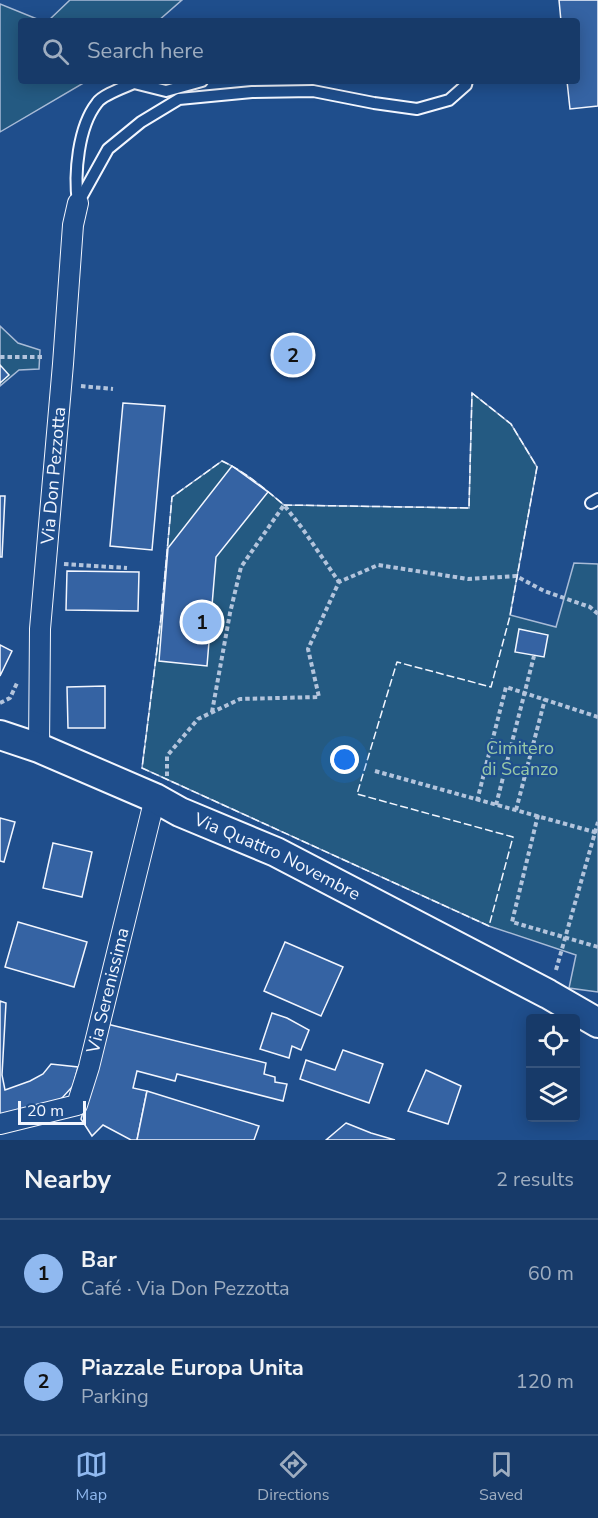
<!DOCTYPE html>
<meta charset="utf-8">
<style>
body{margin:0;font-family:"Nunito Sans",sans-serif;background:#20416f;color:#f1f3f6}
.controls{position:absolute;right:18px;bottom:18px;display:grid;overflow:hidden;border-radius:6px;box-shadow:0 3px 15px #0003}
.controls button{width:54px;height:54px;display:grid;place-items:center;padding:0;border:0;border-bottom:2px solid #36547d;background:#173a69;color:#f1f3f6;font:30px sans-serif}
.scale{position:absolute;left:18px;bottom:15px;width:68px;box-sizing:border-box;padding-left:6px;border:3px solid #f2f6ff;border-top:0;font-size:16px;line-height:21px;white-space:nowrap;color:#f2f6ff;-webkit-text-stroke:4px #1f4e8c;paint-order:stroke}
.you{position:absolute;left:345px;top:760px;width:21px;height:21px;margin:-15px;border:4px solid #fff;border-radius:50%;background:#1a73e8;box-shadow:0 0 0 9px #1a73e833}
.badge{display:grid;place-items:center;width:39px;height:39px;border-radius:50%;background:#90b9f0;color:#111;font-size:20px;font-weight:700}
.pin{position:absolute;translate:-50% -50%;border:3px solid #fff;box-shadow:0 2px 6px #0006}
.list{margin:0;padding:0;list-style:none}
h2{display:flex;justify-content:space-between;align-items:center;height:78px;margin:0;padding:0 24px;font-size:26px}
h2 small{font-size:20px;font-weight:400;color:#9eadc0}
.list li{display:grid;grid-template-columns:39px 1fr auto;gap:18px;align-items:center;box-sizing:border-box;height:108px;padding:0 24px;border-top:2px solid #36547d}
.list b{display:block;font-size:22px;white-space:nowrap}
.list p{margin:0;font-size:20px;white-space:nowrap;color:#9eadc0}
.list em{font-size:20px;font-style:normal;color:#9eadc0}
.icon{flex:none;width:33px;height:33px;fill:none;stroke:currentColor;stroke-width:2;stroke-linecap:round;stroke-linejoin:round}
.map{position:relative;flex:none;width:598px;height:1140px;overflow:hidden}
.search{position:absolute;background:#173a69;box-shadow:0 3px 15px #0003;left:18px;right:18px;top:18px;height:66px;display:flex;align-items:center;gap:15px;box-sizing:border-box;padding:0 21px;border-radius:6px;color:#9eadc0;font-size:22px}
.sheet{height:294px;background:#173a69}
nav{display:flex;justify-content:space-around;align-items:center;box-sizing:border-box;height:84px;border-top:2px solid #36547d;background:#173a69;font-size:16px;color:#9eadc0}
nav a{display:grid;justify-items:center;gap:3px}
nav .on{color:#90b9f0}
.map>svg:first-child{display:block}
</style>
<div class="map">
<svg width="598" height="1140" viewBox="0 0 598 1140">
<rect width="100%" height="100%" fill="#1f4e8c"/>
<!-- green -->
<g fill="#245a82" stroke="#a8bbd7" stroke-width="1.5">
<path d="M70,0H182L158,21H48Z"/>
<path d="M0,4L42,21H21V81H87L0,132Z"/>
<path d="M0,326L18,343L40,350L39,369L19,370L0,386Z"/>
<path d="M472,393L511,424L537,467L510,615L556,627L574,563L598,564V992L569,988L576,955L489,926L142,768L161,618L172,497L222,461C244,471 265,489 284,505L469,508Z"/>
</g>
<!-- building -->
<g fill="#3563a3" stroke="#f2f6ff" stroke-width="1.5">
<path d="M559,0H598V106L570,109L567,81H577V21H561Z"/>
<path d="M0,365L9,375L0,383Z"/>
<path d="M123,403L165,406L152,550L110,546Z"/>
<path d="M232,466L268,492L216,557L207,666L159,661L168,548Z"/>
<path d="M0,496H5L2,557H0Z"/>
<path d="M67,571L139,572L138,611L66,610Z"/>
<path d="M519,629L548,635L544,657L515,652Z"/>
<path d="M0,645L12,651L0,676Z"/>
<path d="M105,686V728H68L67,687Z"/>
<path d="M0,818L15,822L4,862L0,861Z"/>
<path d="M53,843L92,852L82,897L43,888Z"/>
<path d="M18,922L87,942L74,987L5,967Z"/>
<path d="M285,942L343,967L321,1016L264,991Z"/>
<path d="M0,1001L6,1003L2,1075L5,1090L30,1081L43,1074L51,1064L78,1067L73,1086L62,1098L45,1108L0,1118Z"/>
<path d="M272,1013L287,1018L309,1030L301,1050L292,1046L289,1058L260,1049Z"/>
<path d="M107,1024L266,1063L264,1074L275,1077V1082L287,1084L283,1101L177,1074L175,1081L137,1071L133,1088L147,1091L137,1140H131L103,1125L92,1136L81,1119Z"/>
<path d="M343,1050L383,1064L369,1103L300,1079L306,1060L335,1070Z"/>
<path d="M426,1070L461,1086L448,1124L408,1111Z"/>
<path d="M147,1091L259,1126L254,1140H137Z"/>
<path d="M346,1123L371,1133L395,1140H326Z"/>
</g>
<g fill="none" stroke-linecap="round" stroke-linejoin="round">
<defs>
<g id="lane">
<path d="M78,203L108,149L141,122L179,99L252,92L313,91L374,103L417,109L449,100L466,85L467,81"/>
<path d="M78,203C74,174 78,127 97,103C102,95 125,87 134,83L166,91L202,81"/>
<path d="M591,503L598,499"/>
</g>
<g id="street">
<path id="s1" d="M39,748L40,629L63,364L73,225L78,203"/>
<path id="s2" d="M0,1124L77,1105L89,1067L155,798"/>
</g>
<g id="secondary">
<path id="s3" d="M0,735L39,748L155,798L180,812L276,852L548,994L598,1023"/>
</g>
</defs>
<!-- lane casing -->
<use href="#lane" stroke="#f2f6ff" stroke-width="14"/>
<!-- street casing -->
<use href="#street" stroke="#f2f6ff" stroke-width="22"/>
<!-- secondary casing -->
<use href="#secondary" stroke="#f2f6ff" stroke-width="32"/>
<!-- path -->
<g stroke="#b3c4dc" stroke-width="4" stroke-dasharray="4.5 3" stroke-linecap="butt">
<path d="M0,357H43"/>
<path d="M81,386L113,389"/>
<path d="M64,564L127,568"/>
<path d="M0,703L10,698L18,681"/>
<path d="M212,712L230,613L241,567L284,505L302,528L339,582"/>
<path d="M375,771L598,833"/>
<path d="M167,776V756L198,719L240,699L319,697L308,649L339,582L378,565L468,579L516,576L544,591L590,607L598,614"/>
<path d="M477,801L506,687L598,717"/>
<path d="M496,805L534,656"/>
<path d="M516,810L545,699"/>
<path d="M538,815L512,922L598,947"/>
<path d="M556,970L598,822"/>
</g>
<!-- lane -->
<use href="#lane" stroke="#1f4e8c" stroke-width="10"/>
<!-- street -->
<use href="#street" stroke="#1f4e8c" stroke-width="20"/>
<!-- secondary -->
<use href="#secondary" stroke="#1f4e8c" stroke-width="28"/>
<!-- fence -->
<path stroke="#f2f6ff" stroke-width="1.5" stroke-dasharray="8 3" stroke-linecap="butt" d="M472,393L511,424L537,467L510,616L491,687L397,662L357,794L513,837L489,926L142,768L161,618L172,497L222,461C244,471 265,489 284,505L469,508Z"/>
</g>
<g text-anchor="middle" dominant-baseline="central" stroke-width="4.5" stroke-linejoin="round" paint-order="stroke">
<!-- street labels -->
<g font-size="18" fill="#f2f6ff" stroke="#1f4e8c">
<text stroke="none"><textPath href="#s1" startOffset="273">Via Don Pezzotta</textPath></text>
<text stroke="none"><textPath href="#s3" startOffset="303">Via Quattro Novembre</textPath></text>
<text stroke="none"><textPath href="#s2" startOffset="198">Via Serenissima</textPath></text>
</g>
<!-- park labels -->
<g font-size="18" fill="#97c8a6" stroke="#1f4e8c">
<text x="520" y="748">Cimitero<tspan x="520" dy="21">di Scanzo</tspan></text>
</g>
</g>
</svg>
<div class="controls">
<button><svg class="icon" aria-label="locate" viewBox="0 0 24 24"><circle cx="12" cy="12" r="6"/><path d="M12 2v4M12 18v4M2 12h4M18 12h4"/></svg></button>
<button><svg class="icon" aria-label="layers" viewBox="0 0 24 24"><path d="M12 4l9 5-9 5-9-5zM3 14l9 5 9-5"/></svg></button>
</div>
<div class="scale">20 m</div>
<div class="you"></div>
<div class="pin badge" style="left:202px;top:622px">1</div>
<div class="pin badge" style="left:293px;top:355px">2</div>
<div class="search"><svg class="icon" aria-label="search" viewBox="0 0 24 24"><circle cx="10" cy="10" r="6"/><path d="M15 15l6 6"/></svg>Search here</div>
</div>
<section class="sheet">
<h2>Nearby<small>2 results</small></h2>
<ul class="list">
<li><span class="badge">1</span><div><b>Bar</b><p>Café · Via Don Pezzotta</p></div><em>60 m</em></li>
<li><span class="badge">2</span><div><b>Piazzale Europa Unita</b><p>Parking</p></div><em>120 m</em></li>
</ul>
</section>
<nav>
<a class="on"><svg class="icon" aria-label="map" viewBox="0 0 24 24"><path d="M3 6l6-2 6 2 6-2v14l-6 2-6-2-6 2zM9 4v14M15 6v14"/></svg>Map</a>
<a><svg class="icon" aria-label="directions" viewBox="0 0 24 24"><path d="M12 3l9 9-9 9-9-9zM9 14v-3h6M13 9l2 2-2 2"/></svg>Directions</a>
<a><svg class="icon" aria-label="saved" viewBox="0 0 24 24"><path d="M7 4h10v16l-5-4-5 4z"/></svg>Saved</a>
</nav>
